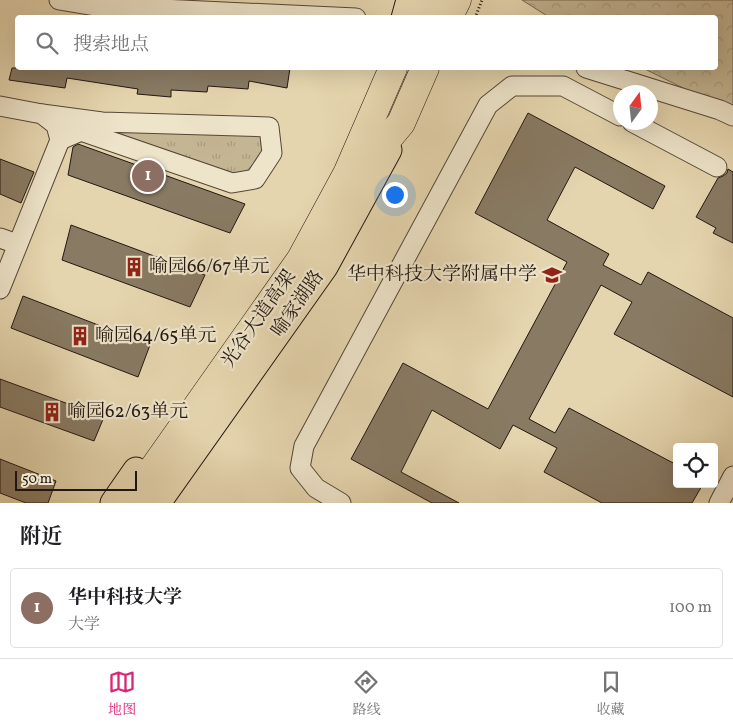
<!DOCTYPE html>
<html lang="zh">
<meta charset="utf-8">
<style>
body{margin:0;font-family:Vollkorn,"Noto Serif SC",serif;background:#f6f6f6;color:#202124}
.controls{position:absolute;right:15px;bottom:15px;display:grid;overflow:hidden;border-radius:5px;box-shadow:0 5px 20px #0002}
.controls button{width:45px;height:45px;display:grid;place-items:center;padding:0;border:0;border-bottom:1px solid #e0e0e0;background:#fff;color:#202124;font:25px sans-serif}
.compass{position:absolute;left:613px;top:85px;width:45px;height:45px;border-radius:50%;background:#fff;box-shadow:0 5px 20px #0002;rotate:15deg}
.scale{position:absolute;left:15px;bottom:12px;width:122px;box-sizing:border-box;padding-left:5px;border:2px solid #231811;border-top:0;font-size:14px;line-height:18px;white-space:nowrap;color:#231811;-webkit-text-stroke:4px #eee4ca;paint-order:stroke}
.you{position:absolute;left:394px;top:194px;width:18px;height:18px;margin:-12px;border:4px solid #fff;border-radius:50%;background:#1a73e8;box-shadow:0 0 0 8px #1a73e833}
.badge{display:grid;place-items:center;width:32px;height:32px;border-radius:50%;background:#db2777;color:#fff;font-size:16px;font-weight:700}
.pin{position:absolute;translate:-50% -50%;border:2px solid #fff;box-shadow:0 1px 5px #0006}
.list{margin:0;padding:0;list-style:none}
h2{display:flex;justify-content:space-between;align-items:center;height:65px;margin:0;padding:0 20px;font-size:21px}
h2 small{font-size:16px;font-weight:400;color:#757577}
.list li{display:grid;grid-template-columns:32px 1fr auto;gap:15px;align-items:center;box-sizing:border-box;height:80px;margin:0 10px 10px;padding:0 10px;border:1px solid #e0e0e0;border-radius:5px}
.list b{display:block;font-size:19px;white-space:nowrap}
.list p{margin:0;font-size:16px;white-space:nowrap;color:#757577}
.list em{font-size:16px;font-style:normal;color:#757577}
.icon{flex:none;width:28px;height:28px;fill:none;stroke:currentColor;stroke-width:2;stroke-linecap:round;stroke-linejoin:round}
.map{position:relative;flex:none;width:733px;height:503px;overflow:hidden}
.search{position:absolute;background:#fff;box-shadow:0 5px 20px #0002;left:15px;right:15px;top:15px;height:55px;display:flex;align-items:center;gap:12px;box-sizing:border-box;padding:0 18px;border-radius:5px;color:#757577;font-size:19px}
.sheet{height:155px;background:#fff}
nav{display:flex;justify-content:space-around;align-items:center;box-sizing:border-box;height:70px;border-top:1px solid #e0e0e0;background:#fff;font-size:14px;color:#757577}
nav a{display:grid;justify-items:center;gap:2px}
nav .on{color:#db2777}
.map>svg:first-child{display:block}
</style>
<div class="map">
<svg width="733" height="503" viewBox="0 0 733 503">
<defs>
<pattern id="grass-tufts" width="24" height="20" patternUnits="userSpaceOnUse" patternTransform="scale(1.25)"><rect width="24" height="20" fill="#c4b593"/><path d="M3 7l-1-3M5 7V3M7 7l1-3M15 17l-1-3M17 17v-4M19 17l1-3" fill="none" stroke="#a89b7e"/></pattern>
<pattern id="park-crowns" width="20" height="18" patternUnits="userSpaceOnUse" patternTransform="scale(1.25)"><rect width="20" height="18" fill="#c4b593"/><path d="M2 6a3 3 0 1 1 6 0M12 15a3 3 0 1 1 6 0" fill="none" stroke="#a89b7e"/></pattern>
</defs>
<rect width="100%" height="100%" fill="#e5d5ae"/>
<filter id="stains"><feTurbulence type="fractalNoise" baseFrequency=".004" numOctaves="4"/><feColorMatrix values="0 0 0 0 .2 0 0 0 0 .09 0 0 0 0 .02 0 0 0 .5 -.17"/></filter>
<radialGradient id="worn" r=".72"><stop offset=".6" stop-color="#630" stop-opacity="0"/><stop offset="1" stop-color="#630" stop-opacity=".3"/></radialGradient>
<!-- grass -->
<path fill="url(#grass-tufts)" stroke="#746652" d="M97,126L261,135L262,155L242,176Z"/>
<!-- park -->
<path fill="url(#park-crowns)" stroke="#746652" d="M522,0H733V113L643,68H716V18L549,17Z"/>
<!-- building -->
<g fill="#887a63" stroke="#231811">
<path d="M12,68H290L287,88L249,81L248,89L208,86L207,92L171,90V97L137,94L138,89L67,78L65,88L9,80Z"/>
<path d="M528,113L665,186L653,209L575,167L547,220L609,254L603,265L641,285L648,272L733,318V397L614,334L632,302L601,285L529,419L555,433L569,408L677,465V484H703L692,503H602L544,472L557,448L513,425L500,449L432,410L401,472L459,503H432L351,459L403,363L488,409L567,262L475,213Z"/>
<path d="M78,144L245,204L230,233L68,175L73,147Z"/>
<path d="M0,159L34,172L21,203L0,194Z"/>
<path d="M728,169L733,172V243L713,233L716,228L696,217L718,178L723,176L727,173Z"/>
<path d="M71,225L205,275L190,307L62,260Z"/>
<path d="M23,296L150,345L138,377L11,328Z"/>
<path d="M0,379L104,417L94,441L0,407Z"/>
<path d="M0,459L56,481L48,503H26L0,493Z"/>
</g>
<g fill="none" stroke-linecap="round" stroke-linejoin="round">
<defs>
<g id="minor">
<path d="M59,0L95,6L356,18"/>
<path d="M586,68L720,110L733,116"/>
<path d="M0,106L42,114L56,125L60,140L0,289"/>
<path d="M42,114L102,122L269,127L272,153L255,179L232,183L81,131L60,140"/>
<path d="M632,122L717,167"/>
<path d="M0,238L17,244"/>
<path d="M341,503L316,488L300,468L304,446L488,105L512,86H563L620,116"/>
<path d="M719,503L733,476"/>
</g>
<g id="major">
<path d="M404,18L409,0"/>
<path d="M113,503L136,470"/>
<path d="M158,503L325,267L389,150"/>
</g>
<g id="highway">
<path d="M425,18L434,0"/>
<path d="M448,18L457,0"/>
<path d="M355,178L401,123L425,68"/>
<path d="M129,503L301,259L347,174L393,68"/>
</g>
</defs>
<!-- minor casing -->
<use href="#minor" stroke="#544738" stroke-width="21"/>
<!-- major casing -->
<use href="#major" stroke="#231811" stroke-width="27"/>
<!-- highway casing -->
<use href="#highway" stroke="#231811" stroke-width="29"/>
<!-- path -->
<path stroke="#231811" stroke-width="3" stroke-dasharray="1 2.5" stroke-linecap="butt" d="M475,18L482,0"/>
<!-- minor -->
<use href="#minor" stroke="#eee4ca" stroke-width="19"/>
<!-- major -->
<use href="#major" stroke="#e5d5ae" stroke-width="25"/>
<!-- highway -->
<use href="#highway" stroke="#e5d5ae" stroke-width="28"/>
</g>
<!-- icons -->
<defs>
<symbol id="building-bare" viewBox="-9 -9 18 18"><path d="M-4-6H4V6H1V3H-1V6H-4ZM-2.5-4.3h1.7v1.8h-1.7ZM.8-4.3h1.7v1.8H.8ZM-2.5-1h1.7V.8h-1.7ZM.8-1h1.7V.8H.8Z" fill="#8f2418" stroke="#eee4ca" stroke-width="2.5" paint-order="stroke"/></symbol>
<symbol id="school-bare" viewBox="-9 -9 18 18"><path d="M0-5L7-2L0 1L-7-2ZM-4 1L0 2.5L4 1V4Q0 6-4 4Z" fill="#8f2418" stroke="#eee4ca" stroke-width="2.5" paint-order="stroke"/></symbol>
</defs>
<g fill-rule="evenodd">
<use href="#building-bare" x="120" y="253" width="28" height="28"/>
<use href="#school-bare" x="538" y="261" width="28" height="28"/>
<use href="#building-bare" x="66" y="322" width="28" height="28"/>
<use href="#building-bare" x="38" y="398" width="28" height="28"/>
</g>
<g text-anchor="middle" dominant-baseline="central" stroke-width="4.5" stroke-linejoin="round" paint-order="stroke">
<!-- poi labels -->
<g font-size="19" fill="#231811" stroke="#eee4ca" text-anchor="start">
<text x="149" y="267">喻园66/67单元</text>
<text x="537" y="275" text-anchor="end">华中科技大学附属中学</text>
<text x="95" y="336">喻园64/65单元</text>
<text x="67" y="412">喻园62/63单元</text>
</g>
<!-- street labels -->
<g font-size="19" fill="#231811" stroke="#eee4ca">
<text transform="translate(298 304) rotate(-55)">喻家湖路</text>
<text transform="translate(259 319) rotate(-55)">光谷大道高架</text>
</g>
</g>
<rect width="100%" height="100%" filter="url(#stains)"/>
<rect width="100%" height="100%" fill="url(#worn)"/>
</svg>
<div class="controls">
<button><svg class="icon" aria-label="locate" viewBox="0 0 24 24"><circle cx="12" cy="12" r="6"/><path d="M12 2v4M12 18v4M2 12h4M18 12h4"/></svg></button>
</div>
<svg class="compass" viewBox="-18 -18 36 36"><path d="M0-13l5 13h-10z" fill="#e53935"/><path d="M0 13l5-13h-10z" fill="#757577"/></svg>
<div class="scale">50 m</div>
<div class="you"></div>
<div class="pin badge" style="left:148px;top:176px;background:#8d6e63">1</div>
<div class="search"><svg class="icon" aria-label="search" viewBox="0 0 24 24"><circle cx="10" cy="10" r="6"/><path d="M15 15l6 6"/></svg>搜索地点</div>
</div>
<section class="sheet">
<h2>附近<small></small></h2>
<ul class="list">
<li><span class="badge" style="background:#8d6e63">1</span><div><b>华中科技大学</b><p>大学</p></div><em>100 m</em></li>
</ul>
</section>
<nav>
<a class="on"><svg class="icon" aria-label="map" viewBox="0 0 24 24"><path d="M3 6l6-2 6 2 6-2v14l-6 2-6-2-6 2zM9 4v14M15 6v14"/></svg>地图</a>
<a><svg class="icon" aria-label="directions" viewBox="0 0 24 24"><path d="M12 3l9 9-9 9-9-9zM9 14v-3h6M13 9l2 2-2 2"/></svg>路线</a>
<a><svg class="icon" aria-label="saved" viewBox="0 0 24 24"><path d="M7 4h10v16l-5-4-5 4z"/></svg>收藏</a>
</nav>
